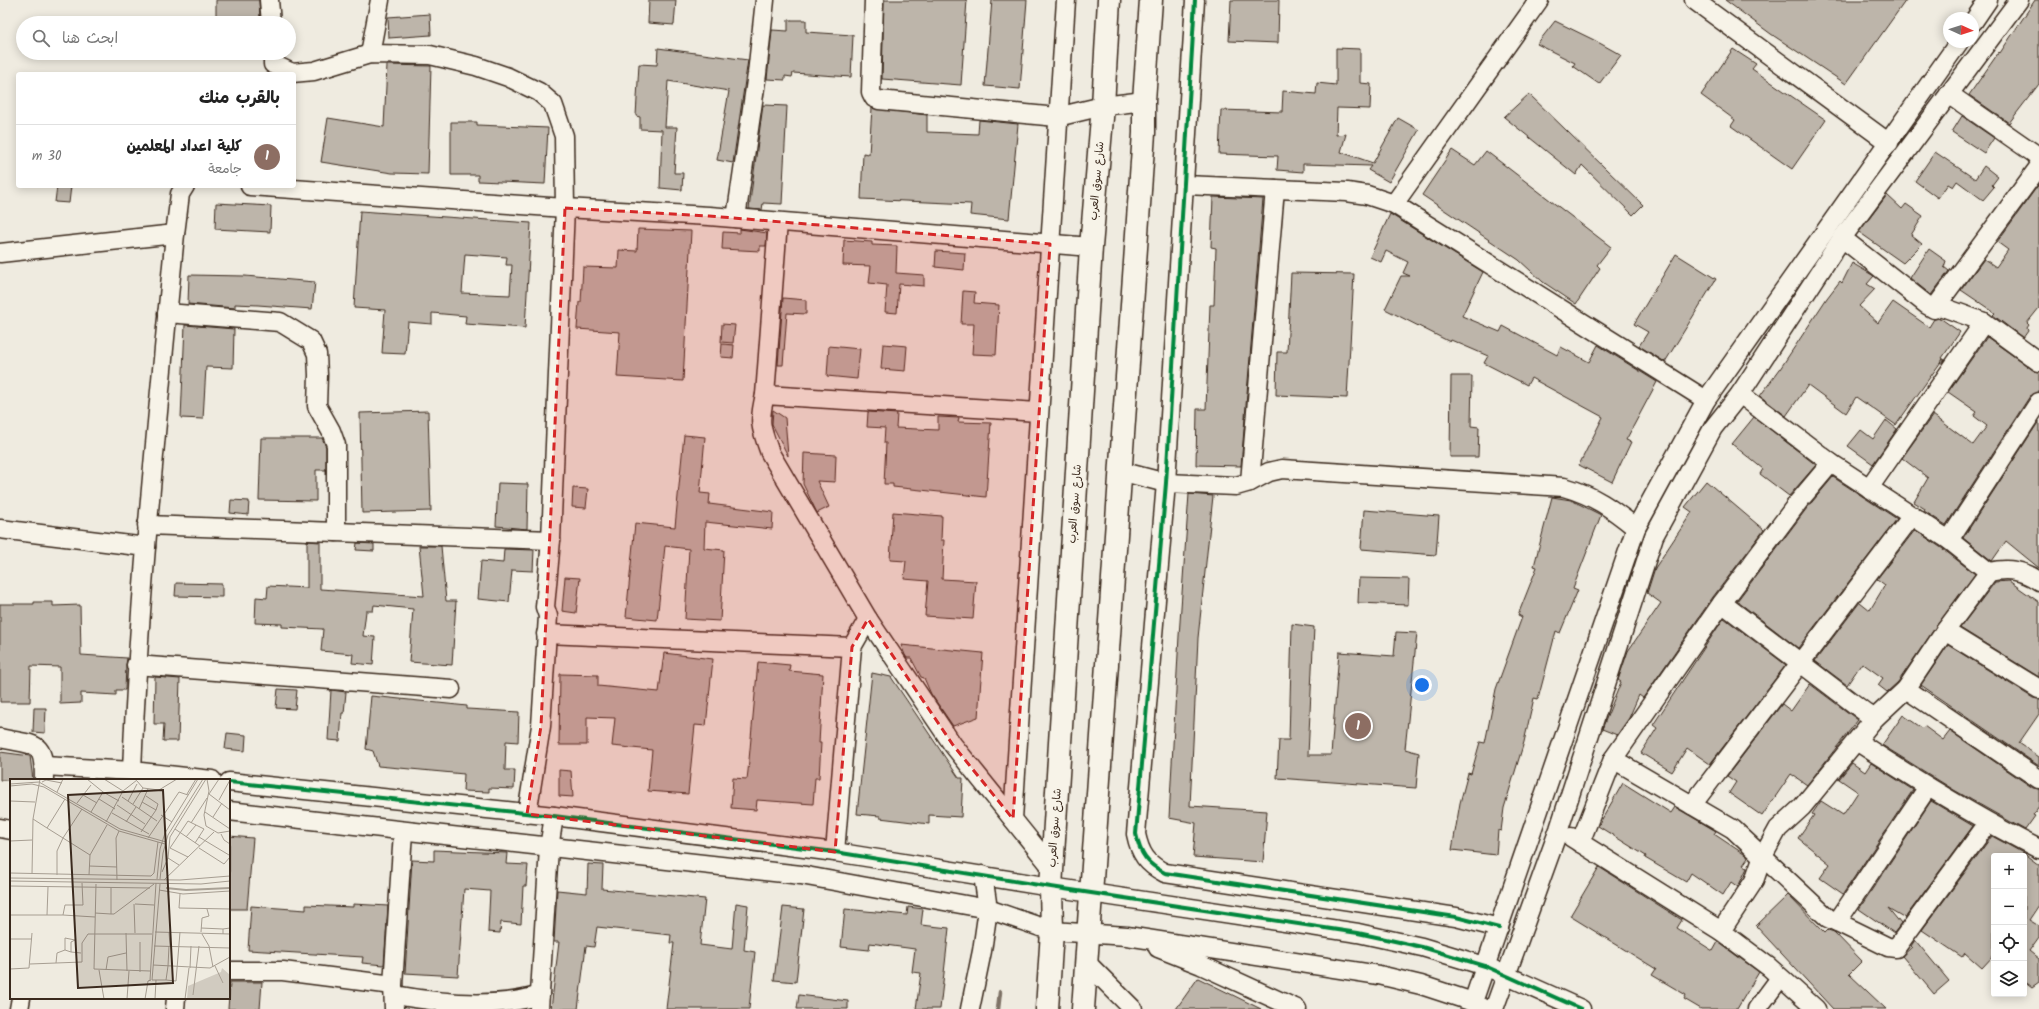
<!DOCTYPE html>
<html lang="ar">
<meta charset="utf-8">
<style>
body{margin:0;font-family:Kalam,"Playpen Sans Arabic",sans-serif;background:#f2f2f2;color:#222;direction:rtl}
.controls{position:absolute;right:12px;bottom:12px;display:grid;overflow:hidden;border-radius:4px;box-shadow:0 2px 10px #0003}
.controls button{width:36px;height:36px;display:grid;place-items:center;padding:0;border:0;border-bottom:1px solid #e0e0e0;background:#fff;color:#222;font:20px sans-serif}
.compass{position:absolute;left:1943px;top:12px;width:36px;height:36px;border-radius:50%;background:#fff;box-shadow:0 2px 10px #0003;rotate:93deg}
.you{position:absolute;left:1422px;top:685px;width:14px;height:14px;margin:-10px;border:3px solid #fff;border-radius:50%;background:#1a73e8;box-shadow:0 0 0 6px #1a73e833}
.badge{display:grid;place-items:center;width:26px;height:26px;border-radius:50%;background:#3b2a1e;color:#fff;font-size:13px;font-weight:700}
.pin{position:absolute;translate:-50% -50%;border:2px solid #fff;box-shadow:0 1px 4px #0006}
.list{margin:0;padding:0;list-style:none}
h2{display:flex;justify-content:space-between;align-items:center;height:52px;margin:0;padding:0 16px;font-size:17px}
h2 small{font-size:13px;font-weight:400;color:#767676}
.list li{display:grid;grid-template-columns:26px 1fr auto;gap:12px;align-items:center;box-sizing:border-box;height:64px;padding:0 16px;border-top:1px solid #e0e0e0}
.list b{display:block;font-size:15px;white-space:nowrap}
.list p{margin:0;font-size:13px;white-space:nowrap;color:#767676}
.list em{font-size:13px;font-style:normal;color:#767676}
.icon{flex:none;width:22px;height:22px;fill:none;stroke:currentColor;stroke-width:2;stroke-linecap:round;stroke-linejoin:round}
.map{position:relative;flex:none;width:2039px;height:1009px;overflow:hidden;direction:ltr}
.search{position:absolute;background:#fff;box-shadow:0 2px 10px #0003;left:16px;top:16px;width:280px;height:44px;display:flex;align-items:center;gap:10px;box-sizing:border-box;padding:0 14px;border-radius:22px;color:#767676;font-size:15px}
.panel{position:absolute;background:#fff;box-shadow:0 2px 10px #0003;left:16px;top:72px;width:280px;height:116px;border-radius:4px;direction:rtl}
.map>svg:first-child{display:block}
</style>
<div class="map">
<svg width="2039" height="1009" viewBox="0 0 2039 1009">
<rect width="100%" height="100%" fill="#efebe0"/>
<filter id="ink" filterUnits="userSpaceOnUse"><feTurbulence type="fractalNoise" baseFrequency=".025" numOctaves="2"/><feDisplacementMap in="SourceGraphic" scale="8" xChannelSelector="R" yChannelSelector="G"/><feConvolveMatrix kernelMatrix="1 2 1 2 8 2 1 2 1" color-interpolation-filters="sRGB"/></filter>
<g filter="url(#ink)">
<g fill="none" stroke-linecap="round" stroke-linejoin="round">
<!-- stream -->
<path stroke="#7e7266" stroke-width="4.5" d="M998,1009L1000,992"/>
</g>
<!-- building -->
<g fill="#bdb5aa" stroke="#3b2a1e" fill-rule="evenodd">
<path d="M216,0H259L260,19L216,17Z"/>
<path d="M649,0H676L674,25L648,23Z"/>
<path d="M884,0H967L961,85L882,79Z"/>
<path d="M992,0H1027L1020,89L985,86Z"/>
<path d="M1231,0H1279L1278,43L1229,41Z"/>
<path d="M1725,0H1906L1846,84L1771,34Z"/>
<path d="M2035,0H2039V84L2009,123L1969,95L1999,52L2000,53Z"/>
<path d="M430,14L431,35L389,38L388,17Z"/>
<path d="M788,20H806V32L853,35L851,77L793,73L792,77L785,76V80L767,79L772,30L788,31Z"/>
<path d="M1555,21L1594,40L1621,55L1599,84L1573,66L1575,63L1537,44Z"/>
<path d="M658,48L748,60L733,163L717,160L729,91L668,81L665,127H677L674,173H683L682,190L660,188L662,130L640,129V117L636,116L639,64L657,65Z"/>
<path d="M1336,48L1360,49V83L1371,84L1370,109L1337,108L1336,135L1346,134L1341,152L1373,163L1398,118L1419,130L1389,182L1368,170L1371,166L1303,164V172L1277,170L1278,156L1219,154L1221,110L1282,112L1283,91L1316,94L1317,83L1336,85Z"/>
<path d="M1733,49L1756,64L1752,69L1826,120L1792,169L1731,126L1735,120L1701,95Z"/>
<path d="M387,65L431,66L428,174L392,173L321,162L328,118L384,127Z"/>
<path d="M1529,94L1643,205L1633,215L1582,165L1576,175L1504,117Z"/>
<path d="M763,105L787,106L782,204L763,203L762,210L749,209Z"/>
<path d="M872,108L927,115V132L978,134L979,120L1018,124L1009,219L970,215L971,204L861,199L863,153L869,154Z"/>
<path d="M1962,116L1994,138L1984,153L1952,132Z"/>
<path d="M451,122H477V125L548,128L545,184L478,181V175H451Z"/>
<path d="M1452,150L1475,165L1486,151L1611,247L1597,265L1600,268L1576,304L1543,282L1519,260L1422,195Z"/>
<path d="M1935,152L1975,179L1984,166L1998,177L1992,185L1994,187L1983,200L1957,181L1953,187L1948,184L1938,198L1915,181Z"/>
<path d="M2039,184V308L2027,323L2029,325L2027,328L2028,331L2023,338L1993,315L1995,313L1961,290L1984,259L1996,267L2008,250L1997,242Z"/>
<path d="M57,186H71L69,203L55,202Z"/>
<path d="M1887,195L1902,209L1906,204L1923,216L1911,235L1922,244L1903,263L1859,232Z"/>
<path d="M1213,197L1263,199L1241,466L1196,465L1197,409H1206L1210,305H1214L1216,248L1211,247Z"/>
<path d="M216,203L271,206L270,232L215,229Z"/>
<path d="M360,211L531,223L525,328L465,324L466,316L432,313V324L408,322L405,354L382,353L385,310L354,308ZM465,254L507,257L506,265H512L510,295L462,293Z"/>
<path d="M1390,214L1483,272L1462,316L1500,332L1503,326L1557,355L1561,347L1589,362L1598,345L1657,382L1626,440L1631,442L1612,482L1579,465L1603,417L1531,378L1527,385L1484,363L1488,356L1451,340L1450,342L1385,309L1401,276H1410L1403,273L1408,262L1386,251L1381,262L1370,257Z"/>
<path d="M638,229L691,231L683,381L617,377L620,332L577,329L579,302H581L583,267L618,268L619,250L637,251Z"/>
<path d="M740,229L767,233L766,246H760V251L722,249L723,232L740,233Z"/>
<path d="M844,240L872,242V245L897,246L896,273L924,275V286L899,284L897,313L885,312L887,285L869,283L871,266L843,265Z"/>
<path d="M1929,249L1946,261L1944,267L1949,271L1931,295L1910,278Z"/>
<path d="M936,251L965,253L964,270L935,267Z"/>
<path d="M1676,254L1716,279L1665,362L1639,346L1648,332L1634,324Z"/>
<path d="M1852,263L1874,276L1867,284L1875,289L1859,306L1878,323L1893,302L1929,327L1934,319L1940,318L1960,332L1942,358L1945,360L1943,363V359L1896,425L1856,397L1846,413L1808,385L1786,416L1760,396L1780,369L1827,298L1840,281L1842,283Z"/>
<path d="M1291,273L1354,274L1347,398L1276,395L1277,352H1287Z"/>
<path d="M189,275L245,276L315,282L312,309L258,305L235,304V308L188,304Z"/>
<path d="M963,291L975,292L974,303L999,305L996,355L972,354L974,324H961Z"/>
<path d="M783,298L806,300V314L787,313L783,365H778Z"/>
<path d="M722,324L735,325L733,343L721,342Z"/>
<path d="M185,325L234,329L233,368L206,367L203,419L181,418Z"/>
<path d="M1987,337L2033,370L2039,372V392L2030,396L1946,525L1924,511L1925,509L1914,502L1928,478L1902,458L1933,415L1973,445L1987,426L1974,416L1977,412L1948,392Z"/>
<path d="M722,344L734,345L733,358L721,357Z"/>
<path d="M883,344L907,346L905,371L881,369Z"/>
<path d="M829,346L860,349L857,379L827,376Z"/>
<path d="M1451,376H1472L1471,426L1479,427L1478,457H1450Z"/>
<path d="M773,410L785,418L788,456L772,424Z"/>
<path d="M428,411L431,511L362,513L360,413Z"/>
<path d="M868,412L897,414L896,428L938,430V417L959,418L958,422L991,423L986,497L893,487V484H884L886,443H884L885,428L867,427Z"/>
<path d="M1754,417L1816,465L1789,496L1760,474L1763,469L1732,444Z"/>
<path d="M1886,420L1897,429L1873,464L1848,446L1861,430L1873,439Z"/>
<path d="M2039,421V568L2006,541L1992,561L1963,538Z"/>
<path d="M684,435L705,437L700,493L710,494L709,504L773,512L772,529L705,522L704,548L724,550L720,621L685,619L689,549L665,546L657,620L626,617L635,523L675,527Z"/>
<path d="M261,438H322L326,447V470H316V501L259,500Z"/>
<path d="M804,453L836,455L835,482L817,481L829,507L817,513L803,484Z"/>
<path d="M1833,477L1897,519L1798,648L1737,601L1807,508Z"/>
<path d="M1706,481L1764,530L1713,597L1643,698L1639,695L1629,718L1617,735L1602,729L1621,682L1618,680L1628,651L1661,603L1647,593L1655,568L1692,512L1685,507Z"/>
<path d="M498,483L528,484L527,529L496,526Z"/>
<path d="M573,488L588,489L586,508L572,507Z"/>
<path d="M1189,494L1213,496L1198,638L1190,806L1267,811L1263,862L1193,857L1196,823L1169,818L1179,636Z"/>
<path d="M1552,497L1571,500L1601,515L1573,588L1578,590L1560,633L1556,631L1538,699L1534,698L1524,742L1504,808L1501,831L1498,830L1496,855L1452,850L1460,803L1468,773L1471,774L1480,742L1485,743L1496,689L1522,617L1518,615L1537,567L1534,566Z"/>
<path d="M231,500L249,501L248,515L230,513Z"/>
<path d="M1364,510L1439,516L1436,555L1361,549Z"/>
<path d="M893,512L942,516L941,540H944L942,579L976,581L973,619L925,616L928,581L904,579L906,561L890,560Z"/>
<path d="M1915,530L1943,549L1975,574L1937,625L1898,682L1887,692L1878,685L1883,678L1862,663L1847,685L1815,661L1860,602L1870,610L1885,585L1877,579Z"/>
<path d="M307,541L320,542V589L424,596L419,546H441L446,601H456L452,665L409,662L413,609L374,605L373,611H366L363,636L375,637L373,665L352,663L353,654L321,651L323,629L282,627V624L255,623L256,597L267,598L268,586L307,588Z"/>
<path d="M357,543L374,544V551L356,550Z"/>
<path d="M504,549L534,550L533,571L512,570L509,602L478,599L481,561L503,563Z"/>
<path d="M565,577L580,578L576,613L562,611Z"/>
<path d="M1359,578L1409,579L1408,605L1358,603Z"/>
<path d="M2009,581L2039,602V677L1960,628L1995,582Z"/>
<path d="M176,583L222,584V597L175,596Z"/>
<path d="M34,602H53V606L80,605L81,655L127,658L126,665L125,690H116V695L81,693V703L60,704V667L31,666L30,702H0V604H34Z"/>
<path d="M1724,618L1786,665L1710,764L1687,748L1672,772L1641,753L1657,728L1653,725Z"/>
<path d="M1292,624L1314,627L1308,755H1331L1339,652L1394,656L1396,632L1417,633L1405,749L1419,753L1416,788L1277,778L1279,740H1289Z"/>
<path d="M901,645L983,653L978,717L953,726L931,694L924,678L921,677L911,658H907L905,655Z"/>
<path d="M1948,645L2033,698L2039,699V714L2019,743L2039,757V766L1921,685Z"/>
<path d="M664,653L713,659L706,726L695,725L688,794L648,791L652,750L612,746L615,718L587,717V745H559L560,674L598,675V686L659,692Z"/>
<path d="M758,662L790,665L789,671L823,674L819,743H821L819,778H815L813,804L757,800L756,810L731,808L733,778L747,779L748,771Z"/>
<path d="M872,673L891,677L959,778H963L961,817L929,815V824L880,818V816L857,814Z"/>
<path d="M155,677L180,679L178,741H163L164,724H154Z"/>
<path d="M1810,684L1858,720L1807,785L1791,774L1762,816L1729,793L1736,782L1727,776L1782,704L1791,711Z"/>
<path d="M278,689L297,690L295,709L276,708Z"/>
<path d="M331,690L346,692L344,713H342L340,741L328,740Z"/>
<path d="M371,696L467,706V709L519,712L518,742L506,741L505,770H515L514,789L489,788V792L463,791L464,774L378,766L373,751L366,749Z"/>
<path d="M34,708H46L45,733L33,732Z"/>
<path d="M1903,715L1922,728L1924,726L1943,740L1950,731L2033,788L2039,789V806L2033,815L2035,816L2025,830L1954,790L1882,745Z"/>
<path d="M227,733L246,735L245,751L225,749Z"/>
<path d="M0,752L30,756L33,780H0Z"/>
<path d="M1852,763L1865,772L1871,763L1913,790L1843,894L1820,878L1830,864L1798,838L1814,815L1812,814L1821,801L1843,815L1858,792L1839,779Z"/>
<path d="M559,770L571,771L573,797L559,796Z"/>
<path d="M1623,783L1671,813L1675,807L1716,831L1714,834L1747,856L1748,858L1743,865L1747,868L1738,887L1731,882L1723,895L1691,873L1686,882L1645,858L1646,856L1598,826Z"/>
<path d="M1931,801L1973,826L1905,918L1888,908L1901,924L1894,933L1859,909Z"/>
<path d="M229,836L253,838L247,909H229Z"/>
<path d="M1992,836L2023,853L2039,865V905L2029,920L2039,926V937L2029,951L2039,959V982L2032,987L2024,981V856H1994V955L1982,968L1965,953L1962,957L1922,930Z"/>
<path d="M434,850L507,853L506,864L528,865L526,886H523L521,924L501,922L500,933L488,932L490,891L464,889L458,976L405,973L412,860L434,861Z"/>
<path d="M588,864L603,865L602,889L705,899L700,945L732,949L736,903L748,905L744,950L755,952L749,1009H666L674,943H670L671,935L597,927L594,947L586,946L578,1009H551L559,942H554L557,890L587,893Z"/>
<path d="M1599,867L1682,920L1677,928L1713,951L1718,942L1759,972L1737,1009H1701L1684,999L1686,995L1652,975L1656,969L1570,916Z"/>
<path d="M1788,895L1825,933L1828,930L1834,932L1862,961L1849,974L1886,1009H1833L1756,926Z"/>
<path d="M353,904L388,906L384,965L362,963L363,957L248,950L251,906L306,910V905L353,907Z"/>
<path d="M783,907L804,909L796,982L774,980Z"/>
<path d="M908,907L923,909L921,925L949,928L940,1009H916L921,973L912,972L915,949L870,943L869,950L841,947L845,909L907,915Z"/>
<path d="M1915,940L1949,981L1934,994L1902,956L1912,947L1911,946Z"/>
<path d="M1198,978L1261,1009H1176Z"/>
<path d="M230,982H262L260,1009H228Z"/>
<path d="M799,995L848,1001V1009H797Z"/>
</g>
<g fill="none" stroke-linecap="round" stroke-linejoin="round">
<defs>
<g id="minor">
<path d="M269,0L271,23"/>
<path d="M874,0L871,92L874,98L879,100L1057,117L1103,106L1144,101"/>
<path d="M1195,0L1166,483L1136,834C1140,854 1147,864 1165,873L1456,917L1499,928"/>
<path d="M1694,0L1889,143"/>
<path d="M1973,22L1988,0"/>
<path d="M273,53V64L292,73L314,71L370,54L430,55L476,66L508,77L539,92L553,104L564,136L565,208L551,540L545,607L548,616L541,726L527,814"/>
<path d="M370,54L380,0"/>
<path d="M1949,94L2035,154L2039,160"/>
<path d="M1185,185L1347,192L1367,195L1394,204L1706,400"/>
<path d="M250,186L565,208L709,216L1091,247"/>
<path d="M1394,204L1539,0"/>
<path d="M736,218L757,74L765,0"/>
<path d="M1842,238L1927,305L1934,309L1937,305L1984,322L2039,362"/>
<path d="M0,253L175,234"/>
<path d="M1937,305L2038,168"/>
<path d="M167,313L280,322L311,341L317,354L318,375L317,406L331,431L336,445V532"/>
<path d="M1740,394L1831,463L1949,540L1989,572C2008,568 2023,570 2039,581"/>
<path d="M765,395L778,222"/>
<path d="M1038,412L765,395C758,423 761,428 770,453L868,619L953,745L1053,869"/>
<path d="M1120,471L1166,483L1236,486L1250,482L1269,472L1282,469L1564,487C1595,496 1611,508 1636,528"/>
<path d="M1250,482L1275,189"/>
<path d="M1869,488L1984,322"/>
<path d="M147,525L551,540"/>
<path d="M0,529L146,547"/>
<path d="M1949,540L2039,402"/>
<path d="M1722,603L1874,719"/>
<path d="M1945,631L2039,689"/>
<path d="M546,634L852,647"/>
<path d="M136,665L451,689"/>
<path d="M1906,689L2039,779"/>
<path d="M0,738C36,746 44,739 44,780"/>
<path d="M1855,743L1861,744C1919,782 1977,818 2039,849"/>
<path d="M1613,759L1733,829L1828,918L1837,922L1928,787"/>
<path d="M44,766L132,771L212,780"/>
<path d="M132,771C139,592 158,413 175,234L180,194L185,186"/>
<path d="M229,782L554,816L835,852L1051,887L1358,933L1422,947L1485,966L1581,1009"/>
<path d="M1692,805L1912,516"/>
<path d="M229,811L801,875L988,909L1052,931L1127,936L1379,975L1421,985L1473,1002L1485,1009"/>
<path d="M1013,819L1066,0"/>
<path d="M0,828L11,830"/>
<path d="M1571,837L1721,931L1769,967L1816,1009"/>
<path d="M1580,843L1613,759L1722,603L1799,501L1831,463"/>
<path d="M835,852L852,647L868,619"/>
<path d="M1837,922L1888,947L1896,948L1988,823"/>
<path d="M1721,931L1754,881L1762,858L1778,829L1802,807L1874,719L1906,689L1945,631L1989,572"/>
<path d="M1158,948L1201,965L1297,1009"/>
<path d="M1085,961L1133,1009"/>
<path d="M229,971H283L393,985"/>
<path d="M395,995C439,1003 496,1009 540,995"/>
<path d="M1473,1002L1636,528L1706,400L1959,42"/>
<path d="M19,1009L21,998"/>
<path d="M175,1009L176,998"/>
<path d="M394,1009L393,985L403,832"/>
<path d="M539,1009L549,848L554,816"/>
<path d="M970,1009L982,951L988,909L983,875"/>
<path d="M1494,1009L1559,829L1654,536L1713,428L1740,394L1842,238L2019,0"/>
<path d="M1757,1009L1780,978"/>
</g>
<g id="major">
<path d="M1047,1009L1052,931L1051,887L1091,247L1103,106L1109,0"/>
<path d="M1083,1009L1144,133V101L1151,0"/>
</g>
</defs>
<!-- minor casing -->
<use href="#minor" stroke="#3b2a1e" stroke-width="21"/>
<!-- major casing -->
<use href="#major" stroke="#3b2a1e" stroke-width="25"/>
<!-- minor -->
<use href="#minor" stroke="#f7f3e8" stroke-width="18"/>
<!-- major -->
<use href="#major" stroke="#f7f3e8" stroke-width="22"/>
<defs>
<g id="cycleway">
<path d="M1195,0L1166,483L1136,834C1140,854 1147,864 1165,873L1456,917L1499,928"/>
<path d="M229,782L554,816L835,852L1051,887L1358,933L1422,947L1485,966L1581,1009"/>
</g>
</defs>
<!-- cycleway casing -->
<use href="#cycleway" stroke="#f7f3e8" stroke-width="6"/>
<!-- cycleway -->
<use href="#cycleway" stroke="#00873e" stroke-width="4"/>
</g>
</g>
<!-- marked area -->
<path fill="#d62828" fill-opacity="0.2" stroke="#d62828" stroke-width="3" stroke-dasharray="8 5" stroke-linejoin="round" d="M565,208L709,216L1050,244L1013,819L953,745L868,619L852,647L835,852L527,814L541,726Z"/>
<g text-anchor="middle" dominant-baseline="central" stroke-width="3" stroke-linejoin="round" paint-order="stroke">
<!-- street labels -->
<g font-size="11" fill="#3b2a1e" stroke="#f7f3e8">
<text transform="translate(1097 181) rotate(-85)">شارع سوق العرب</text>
<text transform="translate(1075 504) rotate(-86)">شارع سوق العرب</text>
<text transform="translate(1055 828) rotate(-86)">شارع سوق العرب</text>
</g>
</g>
<!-- overview -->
<g transform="translate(10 779)">
<rect width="220" height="220" fill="#efebe0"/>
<path d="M212,189L220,196V220H177L178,207L211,193Z" fill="#d1cbc0"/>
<path fill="none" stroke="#aaa296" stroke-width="2" d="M156,109L176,111L220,109"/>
<path fill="none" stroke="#a79e92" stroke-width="1" d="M77,0L93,13M94,0L113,12M197,0L199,12L194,36L196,47L208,54L220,52M209,0L199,15L220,31M127,2L133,9L149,11L167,0M32,3L36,1L52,4M0,5L29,3L110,50L156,63M0,7L22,5L34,8L109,52L155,65M47,13L53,0M177,15L186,0M73,16L87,24M136,17L148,25L146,31M112,18L147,42M89,20L105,30M209,21L220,1M0,22L25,23M118,22L127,5M67,24L81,6M123,25L133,9M107,26L135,45M72,30L53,59L80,76M129,30L138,10M81,33L93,13L109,22M195,33L220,50M102,34L139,55M151,36L162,43M203,38L212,24M23,40L37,49M96,43L113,12L127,1M116,43L126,28M181,44L197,19M165,50L190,67M131,53L146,31L132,23M211,55L214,61L220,65M176,58L186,46M189,58L219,76M138,59L169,13L178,16M0,62L22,61M185,64L194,50M160,69L178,42L194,50M160,69L178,78M189,69L214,85L220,78M158,79L169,86M79,87L107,88M152,93L158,79L160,58L196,0M0,94L141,97L144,94L148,63M22,95L23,40L30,0M47,96V72L53,59L37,49L55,20M79,96L80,76L97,46M0,99L170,101L220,97M147,100L150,70L155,54L188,0M150,100L153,74L158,56L193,0M107,101L106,59L109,52M154,101L204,53M0,102L191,105L220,102M86,105L84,190L140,192M0,107L140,109M101,109V135H104L144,105M149,111L173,115L220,112M170,115L169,129L220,130M124,125L125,154M125,125L144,126M85,134L101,135M0,136H37L38,108M37,136H53L55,126H73L72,104M53,136L85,138M191,149L213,150M145,153L220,155M159,153L160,167M191,153L192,139L199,137L197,130M116,154L117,192M192,155L199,167L203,188M213,155V150L220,149M0,160H22M144,167L220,169M61,173L55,171V159L65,161L61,163V173L71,174M46,184L47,174L55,171M20,185L72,183V164L78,155H142M143,186L200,189L220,178M158,187L159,167M205,187L213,204M180,189L181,167M0,190L19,189L22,154M89,191L94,220M96,191L98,178L116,174M130,193V163M140,201L146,104M142,201L150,105M142,201H146L145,220M146,201H156L158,187M156,201L166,202L170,153M183,216L189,167M117,220L119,192M135,220L138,202L141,201M175,220L179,189"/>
<path fill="#3b2a1e" fill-opacity="0.15" stroke="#3b2a1e" stroke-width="2" d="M153,11L163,204L68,209L58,16Z"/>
<rect width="220" height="220" fill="none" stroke="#3b2a1e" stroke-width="2"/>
</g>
</svg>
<div class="controls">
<button>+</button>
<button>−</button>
<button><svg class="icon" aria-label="locate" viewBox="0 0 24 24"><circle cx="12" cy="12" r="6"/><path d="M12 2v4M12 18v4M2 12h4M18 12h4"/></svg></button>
<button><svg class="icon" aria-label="layers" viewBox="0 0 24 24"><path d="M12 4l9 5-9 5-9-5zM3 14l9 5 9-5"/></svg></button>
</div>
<svg class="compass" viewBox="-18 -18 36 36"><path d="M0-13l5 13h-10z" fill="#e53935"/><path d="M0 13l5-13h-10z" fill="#767676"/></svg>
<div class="you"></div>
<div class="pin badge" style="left:1358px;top:726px;background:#8d6e63">1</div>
<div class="search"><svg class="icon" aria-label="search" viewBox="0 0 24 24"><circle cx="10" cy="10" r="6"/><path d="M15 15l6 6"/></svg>ابحث هنا</div>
<section class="panel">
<h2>بالقرب منك<small></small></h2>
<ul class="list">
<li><span class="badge" style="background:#8d6e63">1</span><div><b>كلية اعداد المعلمين</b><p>جامعة</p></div><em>30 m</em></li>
</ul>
</section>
</div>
